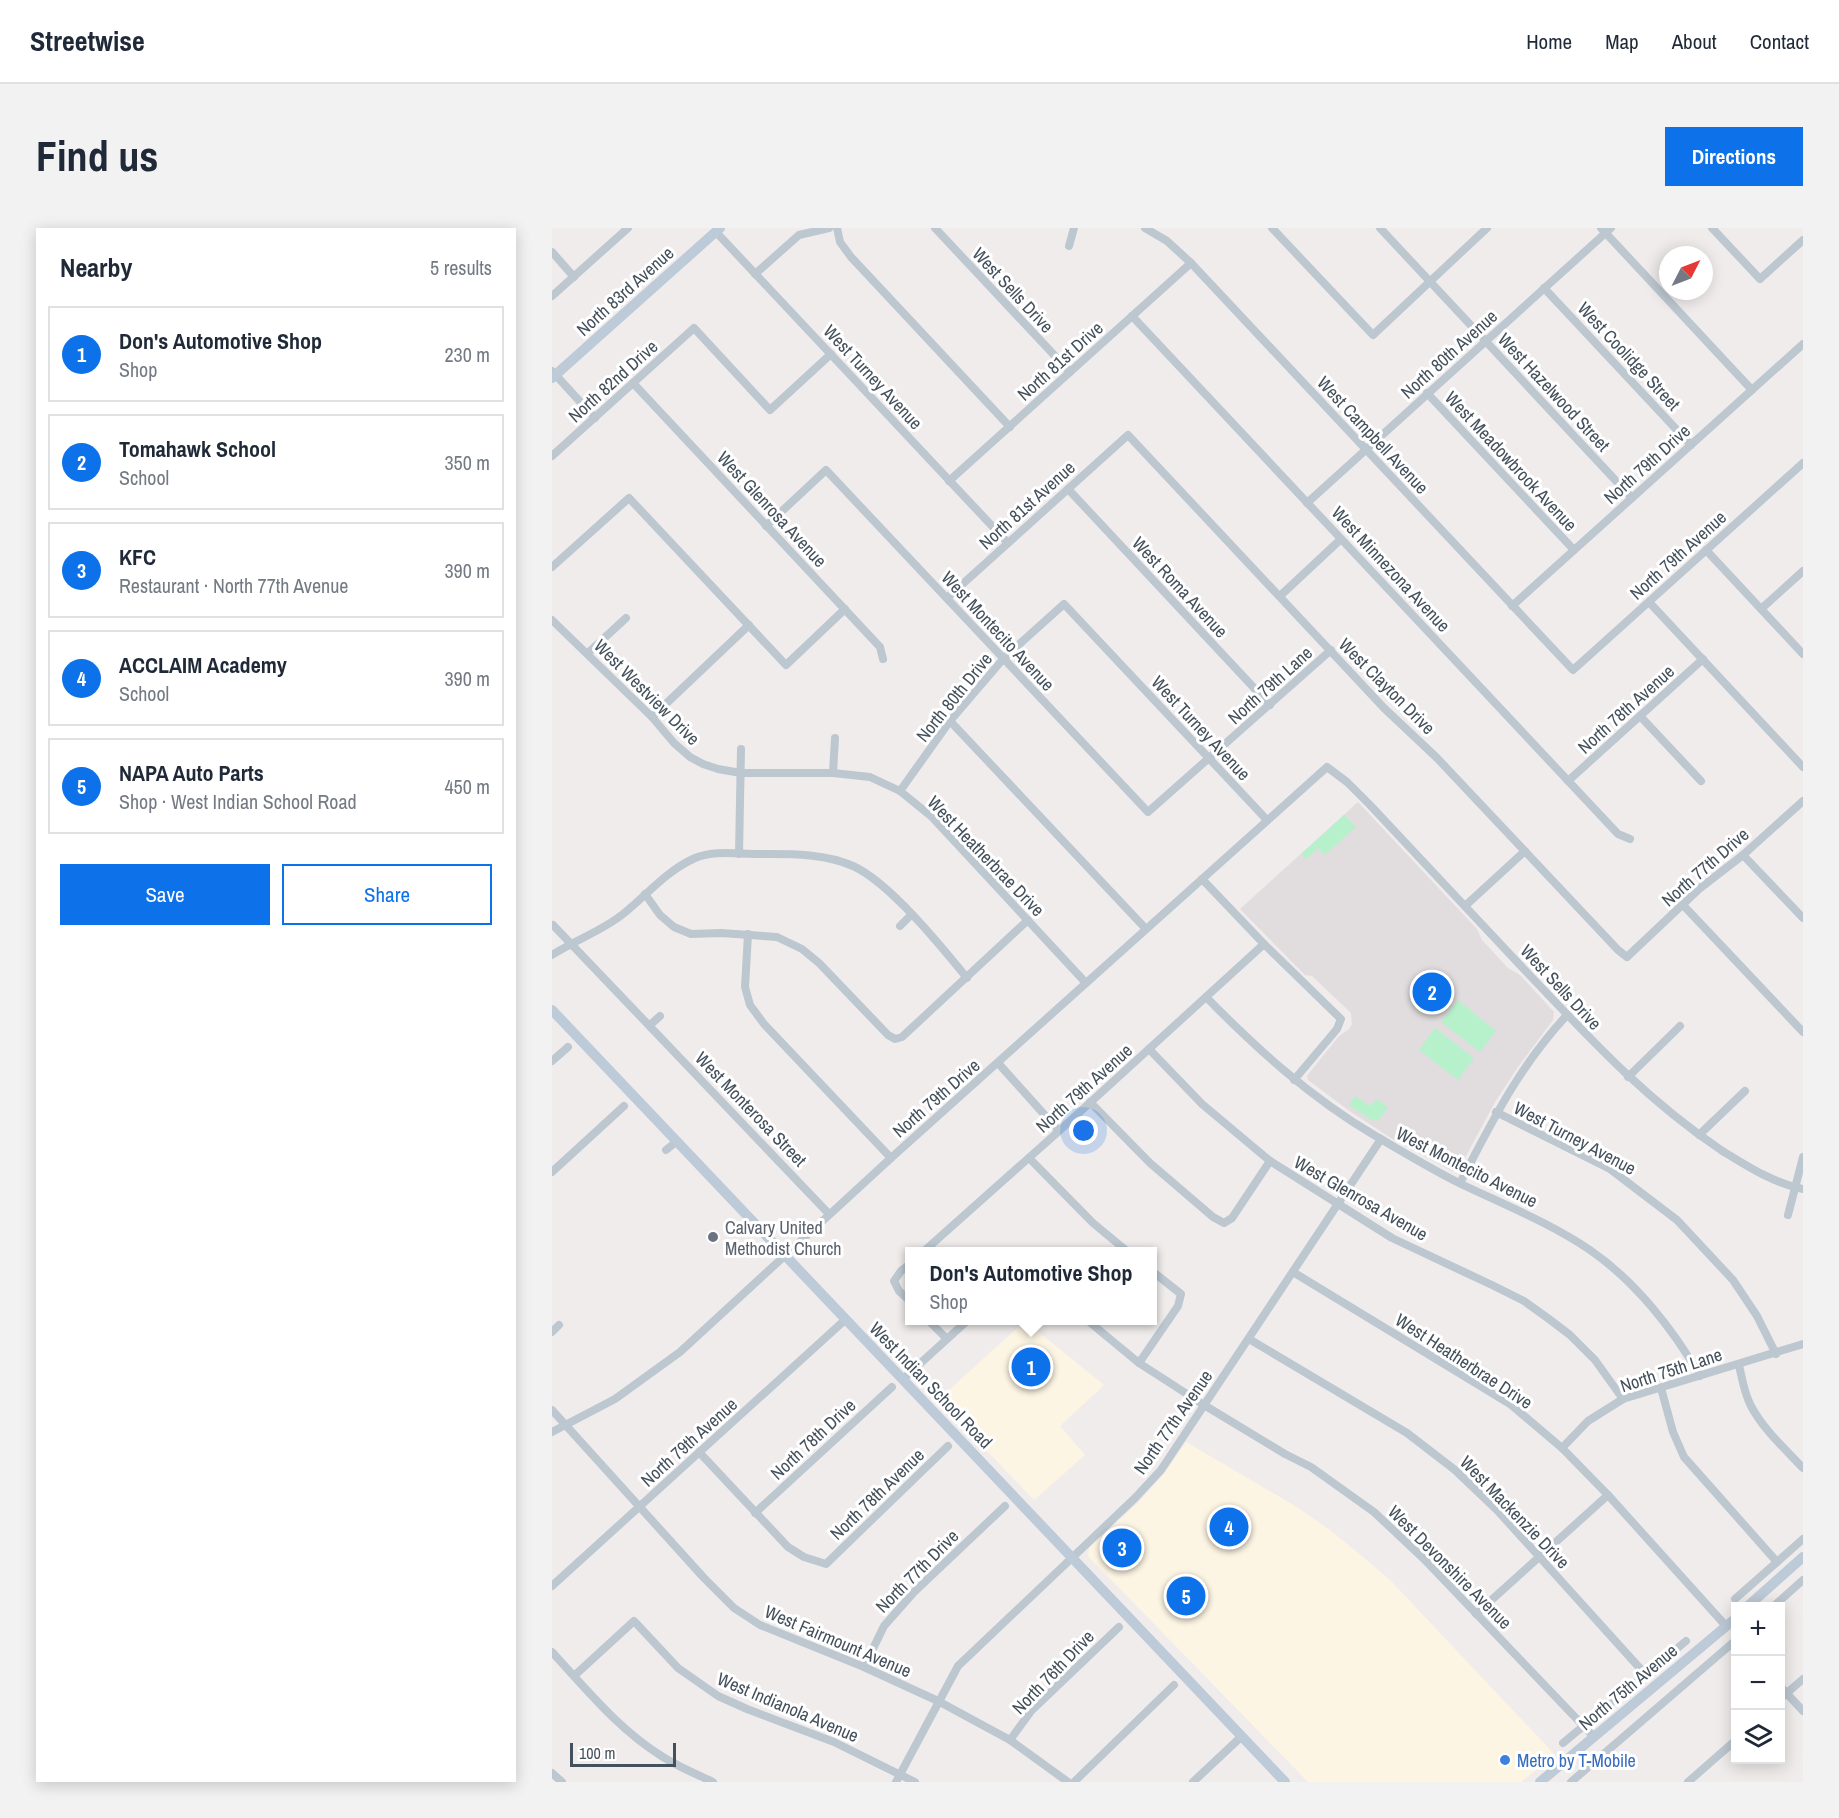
<!DOCTYPE html>
<meta charset="utf-8">
<style>
body{margin:0;font-family:"Archivo Narrow",sans-serif;background:#f2f2f3;color:#1f2937}
.controls{position:absolute;right:18px;bottom:18px;display:grid;overflow:hidden;border-radius:0px;box-shadow:0 3px 15px #0003}
.controls button{width:54px;height:54px;display:grid;place-items:center;padding:0;border:0;border-bottom:2px solid #e0e1e3;background:#fff;color:#1f2937;font:30px sans-serif}
.compass{position:absolute;left:1107px;top:18px;width:54px;height:54px;border-radius:50%;background:#fff;box-shadow:0 3px 15px #0003;rotate:48deg}
.scale{position:absolute;left:18px;bottom:15px;width:106px;box-sizing:border-box;padding-left:6px;border:3px solid #44505b;border-top:0;font-size:16px;line-height:21px;white-space:nowrap;color:#44505b;-webkit-text-stroke:4px #fff;paint-order:stroke}
.you{position:absolute;left:532px;top:903px;width:21px;height:21px;margin:-15px;border:4px solid #fff;border-radius:50%;background:#1a73e8;box-shadow:0 0 0 9px #1a73e833}
.badge{display:grid;place-items:center;width:39px;height:39px;border-radius:50%;background:#0d71e9;color:#fff;font-size:20px;font-weight:700}
.pin{position:absolute;translate:-50% -50%;border:3px solid #fff;box-shadow:0 2px 6px #0006}
.popup{position:absolute;left:353px;top:1019px;width:252px;height:78px;box-sizing:border-box;display:grid;place-content:center;border-radius:0px;background:#fff;filter:drop-shadow(0 2px 4px #0005);font-size:20px;white-space:nowrap;color:#747a83}
.popup b{font-size:22px;color:#1f2937}
.popup::after{content:'';position:absolute;left:50%;top:100%;margin-left:-12px;border:12px solid transparent;border-top-color:#fff}
.list{margin:0;padding:0;list-style:none}
h2{display:flex;justify-content:space-between;align-items:center;height:78px;margin:0;padding:0 24px;font-size:26px}
h2 small{font-size:20px;font-weight:400;color:#747a83}
.list li{display:grid;grid-template-columns:39px 1fr auto;gap:18px;align-items:center;box-sizing:border-box;height:96px;margin:0 12px 12px;padding:0 12px;border:2px solid #e0e1e3;border-radius:0px}
.list b{display:block;font-size:22px;white-space:nowrap}
.list p{margin:0;font-size:20px;white-space:nowrap;color:#747a83}
.list em{font-size:20px;font-style:normal;color:#747a83}
.actions{display:flex;gap:12px;padding:18px 24px}
.actions a{flex:1;padding:14px 0;border:2px solid #0d71e9;border-radius:0px;text-align:center;font-size:21px;color:#0d71e9}
.actions .main{background:#0d71e9;color:#fff}
.icon{flex:none;width:33px;height:33px;fill:none;stroke:currentColor;stroke-width:2;stroke-linecap:round;stroke-linejoin:round}
.map{position:relative;flex:none;width:1251px;height:1554px;overflow:hidden;border-radius:0px}
header{display:flex;align-items:center;gap:36px;box-sizing:border-box;height:84px;padding:0 30px;background:#fff;border-bottom:2px solid #e0e1e3}
header strong{font-size:28px}
nav{display:flex;gap:33px;margin-inline-start:auto;font-size:21px}
.intro{display:flex;align-items:center;justify-content:space-between;box-sizing:border-box;height:144px;padding:0 36px}
h1{margin:0;font-size:42px}
.button{padding:15px 27px;border-radius:0px;background:#0d71e9;color:#fff;font-size:21px;font-weight:700}
main{display:flex;gap:36px;padding:0 36px}
aside{flex:1;background:#fff;border-radius:0px;box-shadow:0 3px 15px #0003}
.map>svg:first-child{display:block}
</style>
<header>
<strong>Streetwise</strong>
<nav><a>Home</a><a>Map</a><a>About</a><a>Contact</a></nav>
</header>
<div class="intro"><h1>Find us</h1><a class="button">Directions</a></div>
<main>
<aside>
<h2>Nearby<small>5 results</small></h2>
<ul class="list">
<li><span class="badge">1</span><div><b>Don's Automotive Shop</b><p>Shop</p></div><em>230 m</em></li>
<li><span class="badge">2</span><div><b>Tomahawk School</b><p>School</p></div><em>350 m</em></li>
<li><span class="badge">3</span><div><b>KFC</b><p>Restaurant · North 77th Avenue</p></div><em>390 m</em></li>
<li><span class="badge">4</span><div><b>ACCLAIM Academy</b><p>School</p></div><em>390 m</em></li>
<li><span class="badge">5</span><div><b>NAPA Auto Parts</b><p>Shop · West Indian School Road</p></div><em>450 m</em></li>
</ul>
<div class="actions"><a class="main">Save</a><a>Share</a></div>
</aside>
<div class="map">
<svg width="1251" height="1554" viewBox="0 0 1251 1554">
<rect width="100%" height="100%" fill="#f0ecec"/>
<!-- commercial -->
<g fill="#fdf5e3">
<path d="M473,1093L552,1157L508,1198L533,1227L482,1272L386,1172Z"/>
<path d="M634,1214L743,1278L778,1302L811,1329L838,1352L1003,1527L969,1554H756L536,1328L537,1320L587,1274L611,1247Z"/>
</g>
<!-- education -->
<path fill="#e1ddde" d="M806,574L925,701L930,712L956,740L968,747L1002,784L1001,792L966,839L943,874L906,943H900L842,912L799,884L756,852L755,848L758,844L787,808L797,801L800,796L799,785L760,748L753,747L740,734L688,681Z"/>
<!-- green -->
<g fill="#b7f1cc">
<path d="M792,587L804,599L773,627L766,620L754,631L749,626Z"/>
<path d="M879,743L887,752L874,764L866,755Z"/>
<path d="M906,772L944,803L928,824L889,794Z"/>
<path d="M883,800L922,830L906,852L867,822Z"/>
<path d="M803,868L819,878L824,871L836,879L826,893L823,891L821,893L797,877Z"/>
</g>
<g fill="none" stroke-linecap="round" stroke-linejoin="round">
<!-- minor -->
<g stroke="#bcc7d0" stroke-width="8">
<path d="M285,0L288,14L299,29L458,199"/>
<path d="M383,0L518,144"/>
<path d="M593,0L615,13L639,35L1021,442L1251,235"/>
<path d="M720,0L821,107L935,0"/>
<path d="M828,0L1080,270"/>
<path d="M1049,0L1200,162"/>
<path d="M1160,0L1208,51L1251,12"/>
<path d="M164,4L456,315"/>
<path d="M517,18L522,0"/>
<path d="M0,24L22,49"/>
<path d="M203,46L247,7L277,0"/>
<path d="M992,60L1139,217"/>
<path d="M0,68L76,0"/>
<path d="M580,88L1066,606L1078,611"/>
<path d="M0,143L43,190"/>
<path d="M81,155L328,419L331,431"/>
<path d="M875,165L1022,322"/>
<path d="M0,228L142,100L218,182L279,126"/>
<path d="M397,253L639,35"/>
<path d="M516,261L718,477"/>
<path d="M755,275L1059,0"/>
<path d="M214,298L274,242L596,584L779,422"/>
<path d="M1154,322L1251,426"/>
<path d="M0,339L77,270L234,437L293,381"/>
<path d="M728,368L789,311"/>
<path d="M395,370L576,207L832,480L885,530L1066,722L1075,729L1147,661L1191,627L1251,573"/>
<path d="M1097,374L1251,539"/>
<path d="M960,378L1251,116"/>
<path d="M1209,381L1251,343"/>
<path d="M0,392L100,489L122,515L138,529L151,536L166,541L189,545H281L318,549L348,563L380,589L534,755"/>
<path d="M36,425L74,390"/>
<path d="M1088,488L1149,553"/>
<path d="M100,489L197,397"/>
<path d="M398,493L594,701"/>
<path d="M281,545L283,510"/>
<path d="M1016,553L1151,431"/>
<path d="M348,563L398,493L452,430L512,376L715,592"/>
<path d="M187,626L189,521"/>
<path d="M1191,627L1251,690"/>
<path d="M650,651L712,716L789,791L785,801L742,852"/>
<path d="M93,666L108,687L122,699L139,706L169,705L225,709L250,721L267,735L336,807L343,811L350,809L476,692"/>
<path d="M1131,677L1251,804"/>
<path d="M913,678L973,623"/>
<path d="M1,697L277,986"/>
<path d="M348,698L359,687"/>
<path d="M196,706L193,759L198,777L212,796L339,930"/>
<path d="M0,727C23,712 50,703 71,686C95,667 114,643 143,630C162,622 186,626 206,626C238,626 272,625 301,638C337,654 389,718 415,750"/>
<path d="M654,769C705,821 759,870 822,907C851,924 879,941 909,956C953,977 998,995 1038,1022C1083,1053 1121,1101 1148,1148"/>
<path d="M98,797L108,788"/>
<path d="M597,821L650,876L718,933L840,1010L942,1058L972,1073L997,1091L1018,1107L1043,1132L1071,1171"/>
<path d="M0,833L16,819"/>
<path d="M446,835L507,903"/>
<path d="M1076,849L1128,798"/>
<path d="M538,874L598,935L661,989L672,995L680,990L718,933"/>
<path d="M944,884L1058,941L1125,992L1181,1052L1205,1088L1224,1126"/>
<path d="M1147,907L1193,863"/>
<path d="M114,922L125,913"/>
<path d="M477,930L541,995L576,1024"/>
<path d="M0,944L72,878"/>
<path d="M908,955C941,892 966,840 1015,787"/>
<path d="M1236,987L1251,929"/>
<path d="M371,1024L507,903L712,716"/>
<path d="M358,1036L349,1043L342,1053L347,1063L358,1073"/>
<path d="M741,1044L958,1176L1010,1220L1056,1267L1174,1398"/>
<path d="M376,1092L395,1111"/>
<path d="M535,1092L587,1135L652,1177L733,1226L759,1239L822,1284L872,1331L1042,1509"/>
<path d="M0,1104L7,1097"/>
<path d="M697,1111L855,1205L903,1242L945,1282L1094,1447"/>
<path d="M587,1135L626,1078L629,1066L600,1043"/>
<path d="M1187,1137C1190,1150 1192,1165 1199,1178C1211,1201 1233,1221 1251,1240"/>
<path d="M351,1151L416,1092"/>
<path d="M1109,1160L1121,1204L1132,1229L1225,1334"/>
<path d="M0,1182L152,1350L182,1380L208,1397L312,1439L386,1473L458,1512L516,1554"/>
<path d="M0,1204L63,1171L128,1124L339,930L775,539L795,554L818,577C868,630 918,684 968,737C1033,805 1090,869 1169,922C1195,938 1221,955 1251,961"/>
<path d="M1010,1220L1036,1193L1071,1171L1251,1116"/>
<path d="M147,1224L236,1319L252,1329L274,1336L396,1218"/>
<path d="M203,1285L340,1159"/>
<path d="M0,1358L294,1091"/>
<path d="M1183,1371L1251,1311"/>
<path d="M1222,1378L1251,1352"/>
<path d="M924,1386L1056,1267"/>
<path d="M0,1424C35,1462 67,1502 111,1529C127,1539 144,1546 161,1554"/>
<path d="M312,1439L332,1398L362,1364L453,1278"/>
<path d="M22,1448L82,1393L126,1440L166,1468L195,1481L282,1514L363,1554"/>
<path d="M1228,1458L1251,1483"/>
<path d="M1228,1471L1251,1451"/>
<path d="M458,1512L480,1482L567,1399"/>
<path d="M1011,1515L1134,1413"/>
<path d="M0,1545L10,1554"/>
<path d="M344,1554L406,1438L583,1270L609,1242L829,911"/>
<path d="M522,1554L622,1457"/>
<path d="M641,1554L690,1508"/>
<path d="M1019,1554L1184,1412"/>
<path d="M1136,1554L1184,1512"/>
</g>
<!-- secondary -->
<g stroke="#bdcad7" stroke-width="10">
<path d="M0,150L168,0"/>
<path d="M0,782L733,1554"/>
<path d="M1196,1378L1251,1329"/>
<path d="M988,1554L1184,1390"/>
</g>
</g>
<!-- markers -->
<circle fill="#6b7280" stroke="#fff" stroke-width="2" cx="161" cy="1009" r="6"/>
<circle fill="#3f7fe0" stroke="#fff" stroke-width="2" cx="953" cy="1532" r="6"/>
<g text-anchor="middle" dominant-baseline="central" stroke-width="6" stroke-linejoin="round" paint-order="stroke">
<!-- street labels -->
<g font-size="18" fill="#44505b" stroke="#fff">
<text transform="translate(461 62) rotate(47)">West Sells Drive</text>
<text transform="translate(73 63) rotate(-42)">North 83rd Avenue</text>
<text transform="translate(897 126) rotate(-42)">North 80th Avenue</text>
<text transform="translate(1077 128) rotate(47)">West Coolidge Street</text>
<text transform="translate(508 133) rotate(-42)">North 81st Drive</text>
<text transform="translate(321 149) rotate(47)">West Turney Avenue</text>
<text transform="translate(61 153) rotate(-42)">North 82nd Drive</text>
<text transform="translate(1002 164) rotate(47)">West Hazelwood Street</text>
<text transform="translate(821 207) rotate(47)">West Campbell Avenue</text>
<text transform="translate(959 233) rotate(47)">West Meadowbrook Avenue</text>
<text transform="translate(1095 236) rotate(-42)">North 79th Drive</text>
<text transform="translate(475 277) rotate(-42)">North 81st Avenue</text>
<text transform="translate(220 281) rotate(47)">West Glenrosa Avenue</text>
<text transform="translate(1126 327) rotate(-42)">North 79th Avenue</text>
<text transform="translate(839 341) rotate(47)">West Minnezona Avenue</text>
<text transform="translate(628 359) rotate(47)">West Roma Avenue</text>
<text transform="translate(446 403) rotate(47)">West Montecito Avenue</text>
<text transform="translate(718 457) rotate(-42)">North 79th Lane</text>
<text transform="translate(835 458) rotate(45)">West Clayton Drive</text>
<text transform="translate(95 464) rotate(45)">West Westview Drive</text>
<text transform="translate(402 469) rotate(-51)">North 80th Drive</text>
<text transform="translate(1074 481) rotate(-42)">North 78th Avenue</text>
<text transform="translate(649 500) rotate(47)">West Turney Avenue</text>
<text transform="translate(434 628) rotate(46)">West Heatherbrae Drive</text>
<text transform="translate(1153 639) rotate(-41)">North 77th Drive</text>
<text transform="translate(1009 759) rotate(47)">West Sells Drive</text>
<text transform="translate(532 860) rotate(-42)">North 79th Avenue</text>
<text transform="translate(384 870) rotate(-41)">North 79th Drive</text>
<text transform="translate(199 881) rotate(46)">West Monterosa Street</text>
<text transform="translate(1023 910) rotate(28)">West Turney Avenue</text>
<text transform="translate(915 939) rotate(27)">West Montecito Avenue</text>
<text transform="translate(809 970) rotate(30)">West Glenrosa Avenue</text>
<text transform="translate(912 1133) rotate(33)">West Heatherbrae Drive</text>
<text transform="translate(1119 1142) rotate(-18)">North 75th Lane</text>
<text transform="translate(379 1157) rotate(46)">West Indian School Road</text>
<text transform="translate(621 1194) rotate(-55)">North 77th Avenue</text>
<text transform="translate(261 1211) rotate(-43)">North 78th Drive</text>
<text transform="translate(137 1214) rotate(-42)">North 79th Avenue</text>
<text transform="translate(325 1266) rotate(-44)">North 78th Avenue</text>
<text transform="translate(963 1284) rotate(46)">West Mackenzie Drive</text>
<text transform="translate(898 1339) rotate(45)">West Devonshire Avenue</text>
<text transform="translate(365 1343) rotate(-45)">North 77th Drive</text>
<text transform="translate(286 1413) rotate(23)">West Fairmount Avenue</text>
<text transform="translate(501 1444) rotate(-46)">North 76th Drive</text>
<text transform="translate(1076 1459) rotate(-40)">North 75th Avenue</text>
<text transform="translate(236 1479) rotate(23)">West Indianola Avenue</text>
</g>
<!-- worship labels -->
<g font-size="18" fill="#5b616d" stroke="#fff" text-anchor="start">
<text x="173" y="999">Calvary United<tspan x="173" dy="21">Methodist Church</tspan></text>
</g>
<!-- shop labels -->
<g font-size="18" fill="#366cbe" stroke="#fff" text-anchor="start">
<text x="965" y="1532">Metro by T-Mobile</text>
</g>
</g>
</svg>
<div class="controls">
<button>+</button>
<button>−</button>
<button><svg class="icon" aria-label="layers" viewBox="0 0 24 24"><path d="M12 4l9 5-9 5-9-5zM3 14l9 5 9-5"/></svg></button>
</div>
<svg class="compass" viewBox="-18 -18 36 36"><path d="M0-13l5 13h-10z" fill="#e53935"/><path d="M0 13l5-13h-10z" fill="#747a83"/></svg>
<div class="scale">100 m</div>
<div class="you"></div>
<div class="pin badge" style="left:479px;top:1139px">1</div>
<div class="popup"><b>Don's Automotive Shop</b>Shop</div>
<div class="pin badge" style="left:880px;top:764px">2</div>
<div class="pin badge" style="left:570px;top:1320px">3</div>
<div class="pin badge" style="left:677px;top:1299px">4</div>
<div class="pin badge" style="left:634px;top:1368px">5</div>
</div>
</main>
